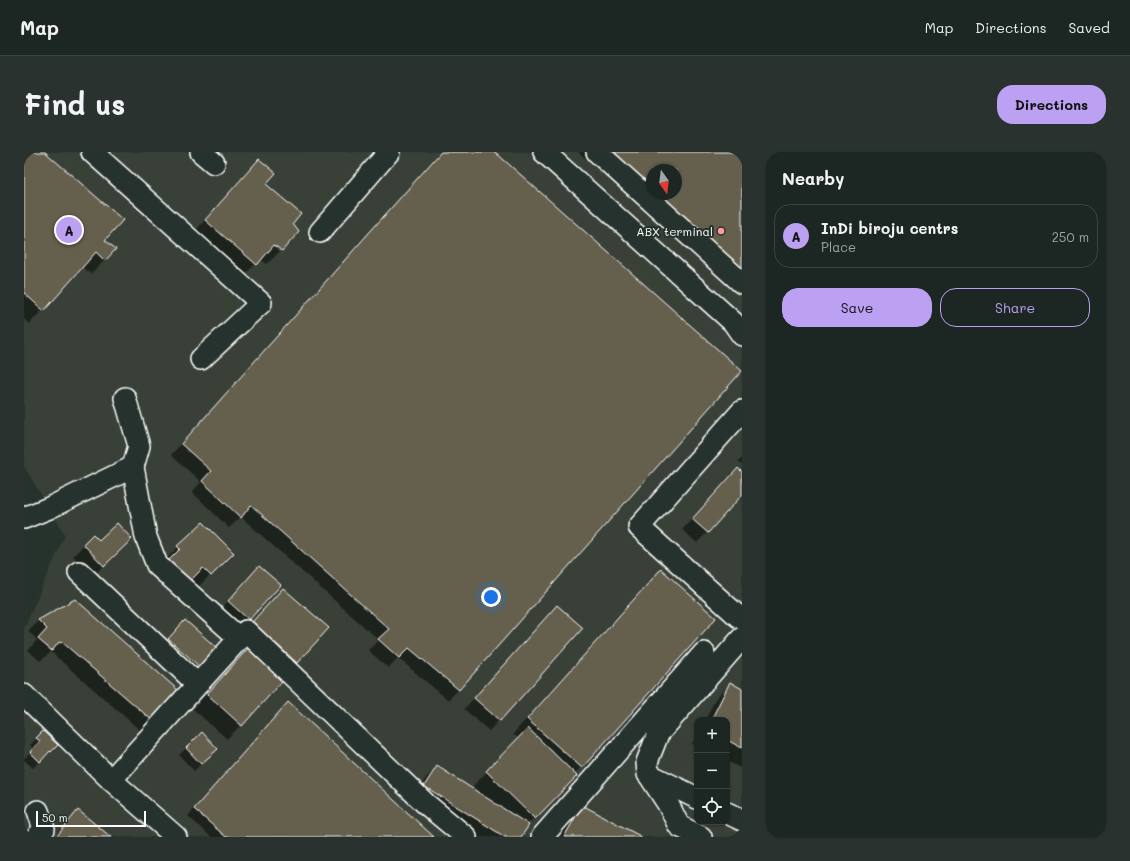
<!DOCTYPE html>
<meta charset="utf-8">
<style>
body{margin:0;font-family:Mali,sans-serif;background:#29322f;color:#f1f3f6}
.controls{position:absolute;right:12px;bottom:12px;display:grid;overflow:hidden;border-radius:8px;box-shadow:0 1px 3px #0004}
.controls button{width:36px;height:36px;display:grid;place-items:center;padding:0;border:0;border-bottom:1px solid #3a4340;background:#1c2622;color:#f1f3f6;font:20px sans-serif}
.compass{position:absolute;left:622px;top:12px;width:36px;height:36px;border-radius:50%;background:#1c2622;box-shadow:0 1px 3px #0004;rotate:166deg}
.scale{position:absolute;left:12px;bottom:10px;width:110px;box-sizing:border-box;padding-left:4px;border:2px solid #fff;border-top:0;font-size:11px;line-height:14px;white-space:nowrap;color:#fff;-webkit-text-stroke:3px #26332d;paint-order:stroke}
.you{position:absolute;left:467px;top:445px;width:14px;height:14px;margin:-10px;border:3px solid #fff;border-radius:50%;background:#1a73e8;box-shadow:0 0 0 6px #1a73e833}
.badge{display:grid;place-items:center;width:26px;height:26px;border-radius:50%;background:#bca0f2;color:#111;font-size:13px;font-weight:700}
.pin{position:absolute;translate:-50% -50%;border:2px solid #fff;box-shadow:0 1px 4px #0006}
.list{margin:0;padding:0;list-style:none}
h2{display:flex;justify-content:space-between;align-items:center;height:52px;margin:0;padding:0 16px;font-size:17px}
h2 small{font-size:13px;font-weight:400;color:#a0a5a5}
.list li{display:grid;grid-template-columns:26px 1fr auto;gap:12px;align-items:center;box-sizing:border-box;height:64px;margin:0 8px 8px;padding:0 8px;border:1px solid #3a4340;border-radius:16px}
.list b{display:block;font-size:15px;white-space:nowrap}
.list p{margin:0;font-size:13px;white-space:nowrap;color:#a0a5a5}
.list em{font-size:13px;font-style:normal;color:#a0a5a5}
.actions{display:flex;gap:8px;padding:12px 16px}
.actions a{flex:1;padding:9px 0;border:1px solid #bca0f2;border-radius:16px;text-align:center;font-size:14px;color:#bca0f2}
.actions .main{background:#bca0f2;color:#111}
.icon{flex:none;width:22px;height:22px;fill:none;stroke:currentColor;stroke-width:2;stroke-linecap:round;stroke-linejoin:round}
.map{position:relative;flex:none;width:718px;height:685px;overflow:hidden;border-radius:16px}
header{display:flex;align-items:center;gap:24px;box-sizing:border-box;height:56px;padding:0 20px;background:#1c2622;border-bottom:1px solid #3a4340}
header strong{font-size:19px}
nav{display:flex;gap:22px;margin-inline-start:auto;font-size:14px}
.intro{display:flex;align-items:center;justify-content:space-between;box-sizing:border-box;height:96px;padding:0 24px}
h1{margin:0;font-size:28px}
.button{padding:10px 18px;border-radius:16px;background:#bca0f2;color:#111;font-size:14px;font-weight:700}
main{display:flex;gap:24px;padding:0 24px}
aside{flex:1;background:#1c2622;border-radius:16px;box-shadow:0 1px 3px #0004}
.map>svg:first-child{display:block}
</style>
<header>
<strong>Map</strong>
<nav><a>Map</a><a>Directions</a><a>Saved</a></nav>
</header>
<div class="intro"><h1>Find us</h1><a class="button">Directions</a></div>
<main>
<div class="map">
<svg width="718" height="685" viewBox="0 0 718 685">
<rect width="100%" height="100%" fill="#26332d"/>
<filter id="ink" filterUnits="userSpaceOnUse"><feTurbulence type="fractalNoise" baseFrequency=".025" numOctaves="2"/><feDisplacementMap in="SourceGraphic" scale="8" xChannelSelector="R" yChannelSelector="G"/><feConvolveMatrix kernelMatrix="1 2 1 2 8 2 1 2 1" color-interpolation-filters="sRGB"/></filter>
<g filter="url(#ink)">
<!-- built -->
<path fill="#394037" fill-rule="evenodd" d="M0,0H718V685H0V476L41,383L0,314ZM628,18H652V42H628ZM673,568H703V670H673Z"/>
<!-- shadow -->
<g fill="#0007" fill-rule="evenodd">
<path d="M0,0H20L80,88L81,108L67,122L58,115L19,158L5,172L0,167Z"/>
<path d="M417,0H469L717,220L434,538L424,548L374,506L364,516L344,498L355,488L217,365L205,376L168,340L177,330L147,303Z"/>
<path d="M554,0H718V142ZM628,18H652V42H628Z"/>
<path d="M235,8L241,32L268,72L257,98L243,112L236,107L218,126L168,83L221,22Z"/>
<path d="M718,306V313L714,310Z"/>
<path d="M718,322V342L673,391L658,378L703,328Z"/>
<path d="M179,371L209,401L175,434L143,406Z"/>
<path d="M69,383L75,389L96,398L69,424L49,404Z"/>
<path d="M235,415L224,467L214,478L194,460Z"/>
<path d="M637,418L691,466L550,623L551,624L503,673L496,685H453L390,645L402,626L413,615L459,644L449,634L495,587L489,582L623,432Z"/>
<path d="M256,440L273,510L270,514L225,474Z"/>
<path d="M51,449L155,540L118,580L27,500L16,509L4,498L13,488L4,479L14,469Z"/>
<path d="M533,454L475,568L465,579L440,557Z"/>
<path d="M153,479L192,497L165,526L142,491Z"/>
<path d="M226,496L217,573L203,587L169,557L212,510Z"/>
<path d="M706,532L718,538V617L703,609V568H681L692,546Z"/>
<path d="M257,558L409,685H187L164,664Z"/>
<path d="M19,580L32,593L9,616L0,608V607L9,597L6,593Z"/>
<path d="M178,581L193,596L170,619L155,603Z"/>
<path d="M673,583V594L668,592Z"/>
<path d="M558,654L616,685H536L547,665Z"/>
<path d="M54,659L86,685H30L43,670Z"/>
</g>
<!-- building -->
<g fill="#655e4e" stroke="#fff">
<path d="M0,0H21L99,68L81,88L92,97L81,109L72,100L20,159L0,141Z"/>
<path d="M417,0H471L718,219L435,538L385,496L375,506L354,487L365,477L227,353L217,366L178,329L187,319L157,292Z"/>
<path d="M584,0H718V116L632,42H652V18H628V38Z"/>
<path d="M235,7L252,21L242,32L277,62L269,72L275,80L258,99L250,93L233,113L181,68Z"/>
<path d="M714,316L718,320V343L684,381L668,367Z"/>
<path d="M179,370L210,401L187,424L179,416L165,430L144,409L156,397L153,394Z"/>
<path d="M93,371L108,387L80,414L59,392L69,382L75,388Z"/>
<path d="M235,414L257,433L225,468L204,449Z"/>
<path d="M637,417L692,466L558,616L503,567Z"/>
<path d="M259,436L305,476L273,511L228,470Z"/>
<path d="M51,447L155,539L130,570L38,490L37,491L35,490L28,499L14,487L23,477L14,468Z"/>
<path d="M533,453L559,476L476,569L450,546Z"/>
<path d="M161,468L194,497L177,516L144,487Z"/>
<path d="M226,494L261,526L218,574L183,542Z"/>
<path d="M706,530L718,537V596L703,588V568H687Z"/>
<path d="M264,550L410,685H202L170,657Z"/>
<path d="M504,576L553,624L511,667L462,619Z"/>
<path d="M19,579L34,593L27,600L26,599L16,610L6,600L16,589L12,586Z"/>
<path d="M178,580L194,597L177,612L162,596Z"/>
<path d="M413,614L505,673L497,685H481L400,634Z"/>
<path d="M558,653L618,685H540Z"/>
<path d="M54,658L87,685H32Z"/>
</g>
<g fill="none" stroke-linecap="round" stroke-linejoin="round">
<defs>
<g id="minor">
<path d="M68,0L237,151L177,207"/>
<path d="M177,0L190,11"/>
<path d="M520,0L709,170L718,183"/>
<path d="M573,0L718,131"/>
<path d="M296,80L365,0"/>
<path d="M101,246L115,294L109,315L122,385L133,413L215,486"/>
<path d="M0,366L25,356L109,315"/>
<path d="M55,420L173,532"/>
<path d="M715,465L615,375L718,259"/>
<path d="M0,543L87,628L152,685"/>
<path d="M625,623L644,652L655,674L677,685"/>
<path d="M87,628L222,479L402,652L442,685"/>
<path d="M673,646L624,622L623,610L634,582L718,486"/>
<path d="M703,661L718,668"/>
<path d="M13,685L20,677L14,659"/>
<path d="M518,685L680,501"/>
</g>
</defs>
<!-- minor casing -->
<use href="#minor" stroke="#fff" stroke-width="24"/>
<!-- minor -->
<use href="#minor" stroke="#26332d" stroke-width="21"/>
</g>
</g>
<!-- markers -->
<circle fill="#ff9aa2" stroke="#26332d" stroke-width="1.5" cx="697" cy="79" r="4"/>
<g text-anchor="middle" dominant-baseline="central" stroke-width="4" stroke-linejoin="round" paint-order="stroke">
<!-- poi labels -->
<g font-size="12" fill="#fff" stroke="#26332d" text-anchor="end">
<text x="689" y="79">ABX terminal</text>
</g>
</g>
</svg>
<div class="controls">
<button>+</button>
<button>−</button>
<button><svg class="icon" aria-label="locate" viewBox="0 0 24 24"><circle cx="12" cy="12" r="6"/><path d="M12 2v4M12 18v4M2 12h4M18 12h4"/></svg></button>
</div>
<svg class="compass" viewBox="-18 -18 36 36"><path d="M0-13l5 13h-10z" fill="#e53935"/><path d="M0 13l5-13h-10z" fill="#a0a5a5"/></svg>
<div class="scale">50 m</div>
<div class="you"></div>
<div class="pin badge" style="left:45px;top:78px">A</div>
</div>
<aside>
<h2>Nearby<small></small></h2>
<ul class="list">
<li><span class="badge">A</span><div><b>InDi biroju centrs</b><p>Place</p></div><em>250 m</em></li>
</ul>
<div class="actions"><a class="main">Save</a><a>Share</a></div>
</aside>
</main>
